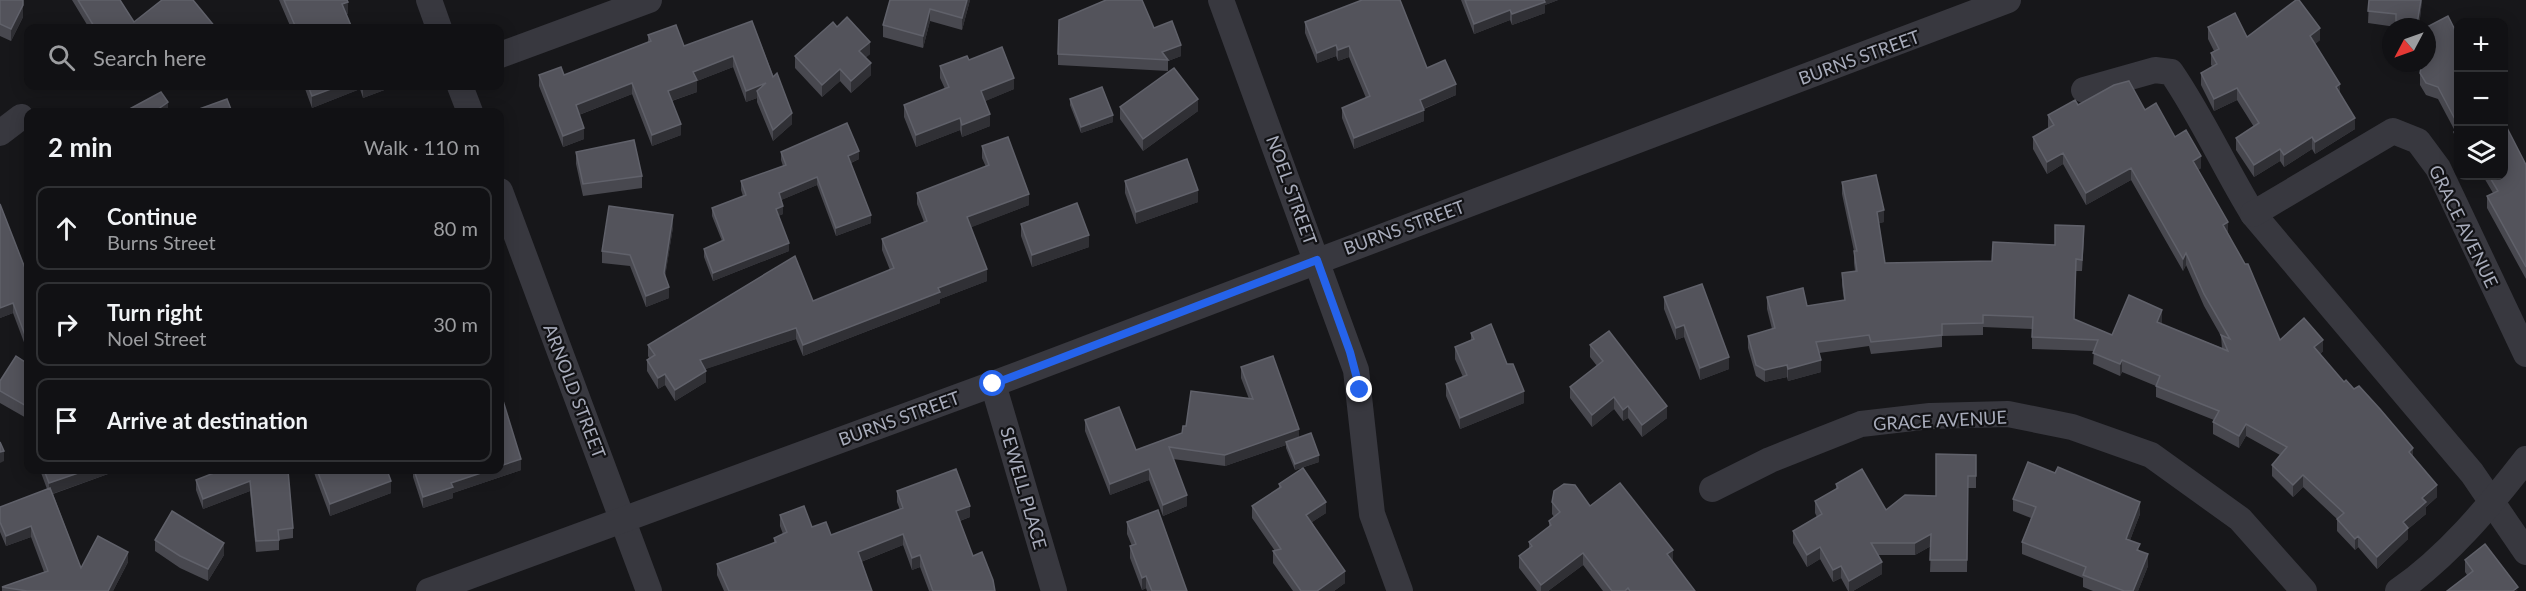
<!DOCTYPE html>
<meta charset="utf-8">
<style>
body{margin:0;font-family:Lato,sans-serif;background:#1a1a1d;color:#f1f3f6}
.controls{position:absolute;right:18px;top:18px;display:grid;overflow:hidden;border-radius:12px;box-shadow:0 3px 15px #0003}
.controls button{width:54px;height:54px;display:grid;place-items:center;padding:0;border:0;border-bottom:2px solid #303134;background:#111114;color:#f1f3f6;font:30px sans-serif}
.compass{position:absolute;left:2382px;top:18px;width:54px;height:54px;border-radius:50%;background:#111114;box-shadow:0 3px 15px #0003;rotate:229deg}
.stop{position:absolute;width:18px;height:18px;margin:-14px;border:4px solid #2563eb;border-radius:50%;background:#fff}
.stop.end{background:#2563eb;border-color:#fff;box-shadow:0 2px 6px #0008}
.list{margin:0;padding:0;list-style:none}
h2{display:flex;justify-content:space-between;align-items:center;height:78px;margin:0;padding:0 24px;font-size:26px}
h2 small{font-size:20px;font-weight:400;color:#9c9da0}
.list li{display:grid;grid-template-columns:39px 1fr auto;gap:18px;align-items:center;box-sizing:border-box;height:84px;margin:0 12px 12px;padding:0 12px;border:2px solid #303134;border-radius:12px}
.list b{display:block;font-size:22px;white-space:nowrap}
.list p{margin:0;font-size:20px;white-space:nowrap;color:#9c9da0}
.list em{font-size:20px;font-style:normal;color:#9c9da0}
.icon{flex:none;width:33px;height:33px;fill:none;stroke:currentColor;stroke-width:2;stroke-linecap:round;stroke-linejoin:round}
.map{position:relative;flex:none;width:2526px;height:591px;overflow:hidden}
.search{position:absolute;background:#111114;box-shadow:0 3px 15px #0003;left:24px;top:24px;width:480px;height:66px;display:flex;align-items:center;gap:15px;box-sizing:border-box;padding:0 21px;border-radius:12px;color:#9c9da0;font-size:22px}
.panel{position:absolute;background:#111114;box-shadow:0 3px 15px #0003;left:24px;top:108px;width:480px;height:366px;border-radius:12px}
.map>svg:first-child{display:block}
</style>
<div class="map">
<svg width="2526" height="591" viewBox="0 0 2526 591">
<rect width="100%" height="100%" fill="#17171a"/>
<g fill="none" stroke-linecap="round" stroke-linejoin="round">
<!-- minor -->
<g stroke="#38383f" stroke-width="26">
<path d="M429,0L439,28"/>
<path d="M1221,0L1356,370L1372,514L1400,591"/>
<path d="M500,55L649,0"/>
<path d="M460,86L470,112"/>
<path d="M2084,90L2155,70L2171,72C2202,117 2224,167 2253,214L2472,473L2526,552"/>
<path d="M0,133L21,117"/>
<path d="M500,191L649,591"/>
<path d="M2253,214L2393,131L2418,141L2438,168L2526,354"/>
<path d="M993,384L1054,591"/>
<path d="M1712,489L1770,460L1861,424L1930,416L2008,414L2072,427L2151,455L2240,519L2304,591"/>
<path d="M429,591L993,384L2008,0"/>
<path d="M2398,591C2447,557 2489,507 2526,459"/>
</g>
</g>
<!-- wall -->
<g fill="#48484f">
<path d="M0,0L23,17L11,41L0,36Z"/>
<path d="M72,0H120L134,22L216,28H89Z"/>
<path d="M279,0H347L348,14H346L352,28H291Z"/>
<path d="M890,0H970L962,30L930,21L923,48L883,37V25Z"/>
<path d="M1461,0H1558L1545,5V13L1512,25L1510,20L1474,34Z"/>
<path d="M2369,0H2422L2419,27H2396L2368,23Z"/>
<path d="M752,21L792,124L773,141L757,102V98L746,102L733,67L697,81V92L672,101L681,135L652,146L632,94L579,115L584,139L563,147L539,86V75H564L648,42V35L684,46Z"/>
<path d="M1305,22L1427,68L1456,95L1424,109V121L1354,149L1342,118V108L1366,98L1349,57L1338,61L1336,56L1317,63L1305,33Z"/>
<path d="M837,27L870,54L865,58L871,75L851,93L840,81L822,97L795,68V56Z"/>
<path d="M2208,27L2247,37L2320,40L2315,44L2340,95L2355,129L2315,154L2312,149L2284,167L2280,161L2254,177L2236,150V138L2254,127L2237,100L2214,111L2201,85V73L2213,67L2211,65V53L2214,51L2208,39Z"/>
<path d="M2427,27L2458,36V153L2454,144V132L2455,131L2438,99L2426,95L2420,85V73L2428,54L2427,52Z"/>
<path d="M1154,28L1181,56L1168,61V71L1058,65V54Z"/>
<path d="M969,60L1014,89L985,101L990,126L962,137L960,130L916,147L904,117V105L945,89L940,78V66Z"/>
<path d="M304,86H395L363,98L360,89L312,108Z"/>
<path d="M1070,99L1113,122L1081,133L1070,105Z"/>
<path d="M2078,105L2145,110L2175,137L2201,168L2198,170L2228,233L2280,340L2323,351L2320,354L2344,382L2413,456L2437,497L2426,507V514L2408,529V539L2377,569L2358,547L2355,550L2337,531V519L2303,487L2293,497L2272,476V465L2280,455L2246,436L2239,448L2213,434V422L2214,420L2156,397V386L2122,372L2120,376L2093,364L2094,351L2032,349V329L1983,327V335L1942,336V347L1871,354L1869,346L1819,353L1821,372L1788,381L1787,377L1765,382L1756,376L1748,348V336L1772,329L1767,309V297L1807,306L1844,300L1842,285V273L1855,271L1854,263V251L1842,194V182L1884,222L1879,223L1885,263L1992,261L2084,238L2082,271H2076L2074,319L2112,335L2162,321L2161,324L2222,348L2221,336L2204,306L2186,265L2183,271L2131,180L2086,205L2063,164L2047,174L2033,149V137L2049,128L2048,127V115Z"/>
<path d="M1120,107L1198,111L1143,151L1120,119Z"/>
<path d="M982,146L1029,205L971,227L987,281L940,299V303L803,356L796,339L705,369L706,382L675,401L665,385L658,389L647,371V360L649,358L648,356V345L813,301L890,270L882,250V239L924,222L917,204V193L986,167L982,158Z"/>
<path d="M576,152L642,176V188L583,196L576,164Z"/>
<path d="M781,152L859,159L851,163L871,223L836,236L817,185L781,200L783,214L778,216L789,251L713,281L704,257V249L722,241L712,216V208L743,196L741,190V181L783,166L781,160Z"/>
<path d="M2526,165V279L2487,208V196L2493,193L2483,176H2504Z"/>
<path d="M1125,181L1198,202L1136,224L1125,193Z"/>
<path d="M0,204L28,276V353L13,313L0,318Z"/>
<path d="M1021,224L1089,247L1032,267L1021,236Z"/>
<path d="M673,227L665,276L669,298L646,307L630,266L602,263V251Z"/>
<path d="M1664,297L1729,369L1700,380L1684,337L1676,340L1664,309Z"/>
<path d="M1471,333L1524,403L1460,429L1446,396V384L1463,377L1455,359V347L1471,340Z"/>
<path d="M1590,345L1667,418L1642,437L1628,418L1623,421L1614,409L1592,427L1570,398V387L1597,366L1590,357Z"/>
<path d="M28,364V419L0,403V381Z"/>
<path d="M1241,367L1319,462L1295,470L1286,448V445L1225,466L1173,459L1187,506L1163,516L1149,480L1110,495L1085,431V420L1136,450L1182,433L1186,426L1249,399L1241,378Z"/>
<path d="M1976,455V488H1968L1967,572H1930L1931,546L1915,555H1878L1882,574L1853,591H1848L1841,578L1833,582L1820,559L1807,567L1793,543V531L1817,517L1815,513V501L1836,489V484L1886,510L1936,496Z"/>
<path d="M40,470H119L53,494L81,568L128,562L113,591H2V587L44,572L31,537L6,546L0,532V507L47,489Z"/>
<path d="M215,470H288L293,528V538L279,540V550L256,552L250,491L203,509L196,490V480L216,472Z"/>
<path d="M313,470H387L391,493L330,516Z"/>
<path d="M413,470H521L453,493V498L423,508L413,477Z"/>
<path d="M1279,484L1326,513L1312,522L1345,583L1334,591H1293L1273,563V551H1275L1252,518V506L1279,488Z"/>
<path d="M897,491L970,517L960,521L973,556L995,591H929L920,567L912,570L903,545L861,562L872,591H724L717,575V564L774,543V538L783,534L780,526V515L831,535L900,510L897,502Z"/>
<path d="M2013,499L2140,514L2130,540L2140,551L2148,566L2138,591H2093L2083,587V578L2022,554V542L2031,518L2013,511Z"/>
<path d="M1552,502L1590,506L1673,562L1695,591H1603L1583,565L1548,591H1537L1519,568V556L1529,548V542L1549,527V521L1554,517L1552,514Z"/>
<path d="M1127,522L1187,591H1147L1146,588L1142,590L1130,558V546H1132L1127,534Z"/>
<path d="M155,540L224,555L208,581L180,568L155,551Z"/>
<path d="M2465,560L2518,591L2467,575L2465,572Z"/>
</g>
<!-- shaded-wall -->
<g fill="#303035">
<path d="M967,0H970L962,30V18Z"/>
<path d="M1542,0H1558L1545,5V13L1512,25V14Z"/>
<path d="M2421,0H2422L2419,27H2417Z"/>
<path d="M348,2V14L342,16V4Z"/>
<path d="M23,5V17L11,41V29Z"/>
<path d="M930,9V21L923,48V36Z"/>
<path d="M1510,10V20L1474,34V24Z"/>
<path d="M2320,28V40L2310,48V36Z"/>
<path d="M870,42V54L859,63V51Z"/>
<path d="M1181,45V56L1168,61V60L1162,52Z"/>
<path d="M1336,45V56L1317,63V53Z"/>
<path d="M1349,46V57L1338,61V50Z"/>
<path d="M733,56V67L697,81V92L668,102V91L693,72Z"/>
<path d="M871,63V75L851,93V81Z"/>
<path d="M840,69V81L822,97V85Z"/>
<path d="M1014,78V89L981,103V91Z"/>
<path d="M632,83V94L576,116V105Z"/>
<path d="M766,83L757,91V98L746,102V91Z"/>
<path d="M1456,84V95L1420,110V100Z"/>
<path d="M2340,84V96L2336,87Z"/>
<path d="M339,86H360V89L312,108V96Z"/>
<path d="M363,86H395L363,98Z"/>
<path d="M2237,88V100L2214,111V99Z"/>
<path d="M1198,99V111L1143,151V139Z"/>
<path d="M168,102V112H154Z"/>
<path d="M1424,110V121L1354,149V138Z"/>
<path d="M792,113V124L773,141V130Z"/>
<path d="M990,114V126L962,137V125Z"/>
<path d="M1113,115V122L1081,133V127Z"/>
<path d="M960,118V130L916,147V135Z"/>
<path d="M2355,118V129L2315,154V142Z"/>
<path d="M681,124V135L652,146V135Z"/>
<path d="M584,128V139L563,147V136Z"/>
<path d="M2312,137V149L2284,167V155Z"/>
<path d="M2280,149V161L2254,177V165Z"/>
<path d="M859,151V159L848,164V156Z"/>
<path d="M2063,153V164L2047,174V162Z"/>
<path d="M2201,156V168L2193,173V161Z"/>
<path d="M2131,168V180L2086,205V193Z"/>
<path d="M817,177V185L779,201V193Z"/>
<path d="M1198,190V202L1136,224V212Z"/>
<path d="M1029,194V205L967,229V217Z"/>
<path d="M783,206V214L776,217V209Z"/>
<path d="M1884,210V222L1877,224V212Z"/>
<path d="M673,215V227L664,284V273Z"/>
<path d="M871,215V223L836,236V228Z"/>
<path d="M2228,222V234L2223,225Z"/>
<path d="M1089,235V247L1032,267V255Z"/>
<path d="M789,243V251L713,281V273Z"/>
<path d="M2186,253V265L2183,271V259Z"/>
<path d="M987,269V281L940,299V303L803,356V345L938,288Z"/>
<path d="M669,287V298L646,307V296Z"/>
<path d="M13,303V313L0,318V308Z"/>
<path d="M2162,310V321L2157,334V322Z"/>
<path d="M1684,325V337L1676,340V328Z"/>
<path d="M796,328V339L700,371V360Z"/>
<path d="M2323,340V351L2314,359V347Z"/>
<path d="M1729,357V369L1700,380V368Z"/>
<path d="M1821,360V372L1788,381V369Z"/>
<path d="M2122,360V372L2120,376V364Z"/>
<path d="M1787,365V377L1765,382V370Z"/>
<path d="M706,371V382L675,401V390Z"/>
<path d="M665,374V385L658,389V378Z"/>
<path d="M1524,391V403L1460,429V418Z"/>
<path d="M1614,397V409L1592,427V415Z"/>
<path d="M1628,406V418L1623,421V410Z"/>
<path d="M1667,406V418L1642,437V425Z"/>
<path d="M2246,424V436L2239,448V436Z"/>
<path d="M1299,429V440L1286,442V445L1225,466V455Z"/>
<path d="M2413,448V460L2409,452Z"/>
<path d="M4,451V461L0,463V452Z"/>
<path d="M1319,455V462L1295,470V464Z"/>
<path d="M521,459V470L453,493V498L423,508V497L451,483L490,470H500V466Z"/>
<path d="M1149,469V480L1110,495V484Z"/>
<path d="M87,470H119L49,495V483Z"/>
<path d="M2303,475V487L2293,497V485Z"/>
<path d="M250,481V491L203,509V499Z"/>
<path d="M391,481V493L330,516V504Z"/>
<path d="M2437,485V497L2426,507V514L2408,529V539L2377,569V557L2422,498Z"/>
<path d="M1187,495V506L1163,516V505Z"/>
<path d="M1326,502V513L1306,526V515Z"/>
<path d="M2140,502V514L2126,551V539Z"/>
<path d="M970,506V517L956,522V511Z"/>
<path d="M31,526V537L6,546V536Z"/>
<path d="M903,534V545L858,563V552Z"/>
<path d="M1931,534V546L1915,555V543Z"/>
<path d="M2358,536V547L2355,550V539Z"/>
<path d="M224,543V555L208,581V569Z"/>
<path d="M1820,547V559L1807,567V555Z"/>
<path d="M1673,550V562L1667,554Z"/>
<path d="M128,552V562L113,591H108Z"/>
<path d="M1583,553V565L1548,591H1541V585Z"/>
<path d="M2148,554V566L2138,591H2133Z"/>
<path d="M920,555V567L912,570V558Z"/>
<path d="M1882,562V574L1853,591H1849V581Z"/>
<path d="M1841,566V578L1833,582V570Z"/>
<path d="M1345,571V583L1334,591H1317Z"/>
<path d="M1146,576V588L1142,590V578Z"/>
</g>
<!-- building -->
<g fill="#53535b" stroke="#60616a" stroke-width="1.5">
<path d="M0,0H23V5L11,29L0,24Z"/>
<path d="M78,0H120L134,22L162,0H193L216,28H167L166,27L164,28H98L97,27L95,28Z"/>
<path d="M284,0H347L348,2L342,4L352,28H296Z"/>
<path d="M890,0H967L962,18L930,9L923,36L883,25Z"/>
<path d="M1106,0H1142L1154,28L1172,21L1181,45L1162,52L1168,60L1058,54L1059,20Z"/>
<path d="M1362,0H1400L1427,68L1445,60L1456,84L1420,100L1424,110L1354,138L1342,108L1370,96L1349,46L1338,50L1336,45L1317,53L1305,22Z"/>
<path d="M1465,0H1544L1545,2L1512,14L1510,10L1474,24Z"/>
<path d="M2296,0H2299L2320,28L2310,36L2340,84L2336,87L2355,118L2315,142L2312,137L2284,155L2280,149L2254,165L2236,138L2259,123L2237,88L2214,99L2201,73L2217,64L2211,53L2219,49L2208,27L2235,13L2247,37Z"/>
<path d="M2369,0H2421L2417,24L2396,21V14L2368,11Z"/>
<path d="M2448,16L2458,36V125L2438,87L2426,83L2420,73L2422,63H2427V55L2433,51L2427,40V27Z"/>
<path d="M847,17L870,42L859,51L871,63L851,81L840,69L822,85L795,56L833,22L837,27Z"/>
<path d="M752,21L773,77L777,73L792,113L773,130L757,91L766,83L746,91L733,56L693,72L697,80L668,91L681,124L652,135L632,83L576,105L584,128L563,136L539,75L561,67L564,75L651,41L648,35L676,25L684,46Z"/>
<path d="M1002,47L1014,78L981,91L990,114L962,125L960,118L916,135L904,105L949,87L940,66L967,56L969,60Z"/>
<path d="M1174,68L1198,99L1143,139L1120,107Z"/>
<path d="M2129,81L2145,110L2156,103L2175,137L2186,130L2201,156L2193,161L2228,222L2223,225L2245,264H2248L2280,340L2304,318L2323,340L2314,347L2344,382L2346,380L2354,389L2359,386L2380,409L2413,448L2409,452L2437,485L2422,498L2426,502L2403,522L2408,528L2377,557L2358,536L2355,539L2337,519L2344,513L2303,475L2293,485L2272,465L2287,447L2246,424L2239,436L2213,422L2219,411L2156,386L2160,376L2122,360L2120,364L2093,353L2098,340L2032,337L2033,317L1983,315V323L1942,324V335L1871,342L1869,335L1816,342L1821,360L1788,369L1787,365L1765,370L1756,365L1748,336L1775,328L1767,297L1803,288L1807,306L1845,300L1842,273L1857,271L1854,251H1857L1842,182L1876,175L1884,210L1877,212L1885,263L1992,261L1993,242L2055,245V225L2084,226L2082,260L2076,259L2074,319L2112,335L2129,295L2162,310L2157,322L2228,351L2221,335L2230,339L2204,294L2186,253L2183,259L2131,168L2086,193L2063,153L2047,162L2033,137L2054,125L2048,115L2075,100L2078,105L2114,85Z"/>
<path d="M308,86H339L312,96Z"/>
<path d="M1102,87L1113,115L1081,127L1070,99Z"/>
<path d="M161,92L168,102L154,112H124Z"/>
<path d="M227,99L232,112H191Z"/>
<path d="M2504,122L2526,165V267L2487,196L2498,191L2489,176H2504Z"/>
<path d="M847,123L859,151L848,156L871,215L836,228L817,177L779,193L783,206L776,209L789,243L713,273L704,249L724,240L712,208L746,195L741,181L786,165L781,152Z"/>
<path d="M2458,129V141L2454,132Z"/>
<path d="M1008,137L1029,194L967,217L987,269L938,288L940,292L803,345L796,328L700,360L706,371L675,390L665,374L658,378L647,360L655,355L648,345L795,256L813,301L894,268L882,239L927,221L917,193L989,165L982,146Z"/>
<path d="M634,140L642,176L583,184L576,152Z"/>
<path d="M1187,159L1198,190L1136,212L1125,181Z"/>
<path d="M1077,203L1089,235L1032,255L1021,224Z"/>
<path d="M0,204L28,276V343L13,303L0,308Z"/>
<path d="M609,206L673,215L664,273L669,287L646,296L630,255L602,251Z"/>
<path d="M1702,284L1729,357L1700,368L1684,325L1676,328L1664,297Z"/>
<path d="M1491,324L1507,364H1513L1524,391L1460,418L1446,384L1467,375L1455,347L1474,339L1471,333Z"/>
<path d="M1609,331L1667,406L1642,425L1628,406L1623,410L1614,397L1592,415L1570,387L1603,361L1590,345Z"/>
<path d="M16,356L28,364V407L0,391V381Z"/>
<path d="M1273,356L1299,429L1225,455L1169,447L1187,495L1163,505L1149,469L1110,484L1085,420L1119,407L1136,450L1182,433L1183,426H1186L1191,391L1253,399L1241,367Z"/>
<path d="M500,391L521,459L500,466Z"/>
<path d="M1311,433L1319,455L1295,464L1286,442Z"/>
<path d="M0,442L4,451L0,452Z"/>
<path d="M1936,454L1976,455V476H1968L1967,560H1930L1931,534L1915,543H1871L1882,562L1849,581L1841,566L1833,570L1820,547L1807,555L1793,531L1822,514L1815,501L1838,488L1836,484L1862,469L1886,510L1905,495L1936,496Z"/>
<path d="M2028,462L2055,473L2058,467L2140,502L2126,539L2140,544L2137,550L2148,554L2133,591H2124L2083,575L2086,567L2022,542L2036,507L2013,499Z"/>
<path d="M1303,468L1326,502L1306,515L1345,571L1317,591H1301L1273,551L1281,549L1252,506L1281,487L1279,484Z"/>
<path d="M956,469L970,506L956,511L973,556L982,552L993,580L995,591H933L920,555L912,558L903,534L858,552L872,591H729L717,564L776,542L774,538L787,532L780,515L804,506L812,527L826,522L831,535L903,508L897,491Z"/>
<path d="M44,470H87L49,483Z"/>
<path d="M219,470H288L293,528L278,530L279,540L256,541L250,481L203,499L196,480L219,471Z"/>
<path d="M317,470H387L391,481L330,504Z"/>
<path d="M414,470H490L451,483L453,487L423,497Z"/>
<path d="M1620,483L1673,550L1667,554L1695,591H1630L1628,588L1625,591H1612L1583,553L1541,585L1519,556L1532,546L1529,542L1551,525L1549,521L1560,512L1552,502L1554,491L1564,484L1575,485L1590,506Z"/>
<path d="M50,488L81,568L98,536L128,552L108,591H27L2,587L48,571L31,526L6,536L0,522V507Z"/>
<path d="M1158,510L1187,591H1152L1146,576L1142,578L1130,546L1136,544L1127,522Z"/>
<path d="M172,511L224,543L208,569L180,556L155,540Z"/>
<path d="M2485,544L2518,587L2513,591H2447L2473,571L2465,560Z"/>
</g>
<g fill="none" stroke-linecap="round" stroke-linejoin="round">
<!-- route -->
<path stroke="#2563eb" stroke-width="8" d="M993,384L1317,260L1350,352L1360,390"/>
</g>
<g text-anchor="middle" dominant-baseline="central" stroke-width="4.5" stroke-linejoin="round" paint-order="stroke">
<!-- street labels -->
<g font-size="18" fill="#a8acbb" stroke="#121215">
<text transform="translate(1859 57) rotate(-20)">BURNS STREET</text>
<text transform="translate(1292 190) rotate(70)">NOEL STREET</text>
<text transform="translate(2464 226) rotate(64)">GRACE AVENUE</text>
<text transform="translate(1404 227) rotate(-20)">BURNS STREET</text>
<text transform="translate(575 391) rotate(69)">ARNOLD STREET</text>
<text transform="translate(899 418) rotate(-20)">BURNS STREET</text>
<text transform="translate(1940 420) rotate(-3)">GRACE AVENUE</text>
<text transform="translate(1024 488) rotate(74)">SEWELL PLACE</text>
</g>
</g>
</svg>
<div class="controls">
<button>+</button>
<button>−</button>
<button><svg class="icon" aria-label="layers" viewBox="0 0 24 24"><path d="M12 4l9 5-9 5-9-5zM3 14l9 5 9-5"/></svg></button>
</div>
<svg class="compass" viewBox="-18 -18 36 36"><path d="M0-13l5 13h-10z" fill="#e53935"/><path d="M0 13l5-13h-10z" fill="#9c9da0"/></svg>
<div class="stop" style="left:993px;top:384px"></div>
<div class="stop end" style="left:1360px;top:390px"></div>
<div class="search"><svg class="icon" aria-label="search" viewBox="0 0 24 24"><circle cx="10" cy="10" r="6"/><path d="M15 15l6 6"/></svg>Search here</div>
<section class="panel">
<h2>2 min<small>Walk · 110 m</small></h2>
<ul class="list">
<li><svg class="icon" aria-label="ahead" viewBox="0 0 24 24"><path d="M12 20V5M6 11l6-6 6 6"/></svg><div><b>Continue</b><p>Burns Street</p></div><em>80 m</em></li>
<li><svg class="icon" aria-label="right" viewBox="0 0 24 24"><path d="M7 20v-9h11M14 6l5 5-5 5"/></svg><div><b>Turn right</b><p>Noel Street</p></div><em>30 m</em></li>
<li><svg class="icon" aria-label="arrive" viewBox="0 0 24 24"><path d="M6 21V4h12l-3 4 3 4H6"/></svg><div><b>Arrive at destination</b></div></li>
</ul>
</section>
</div>
